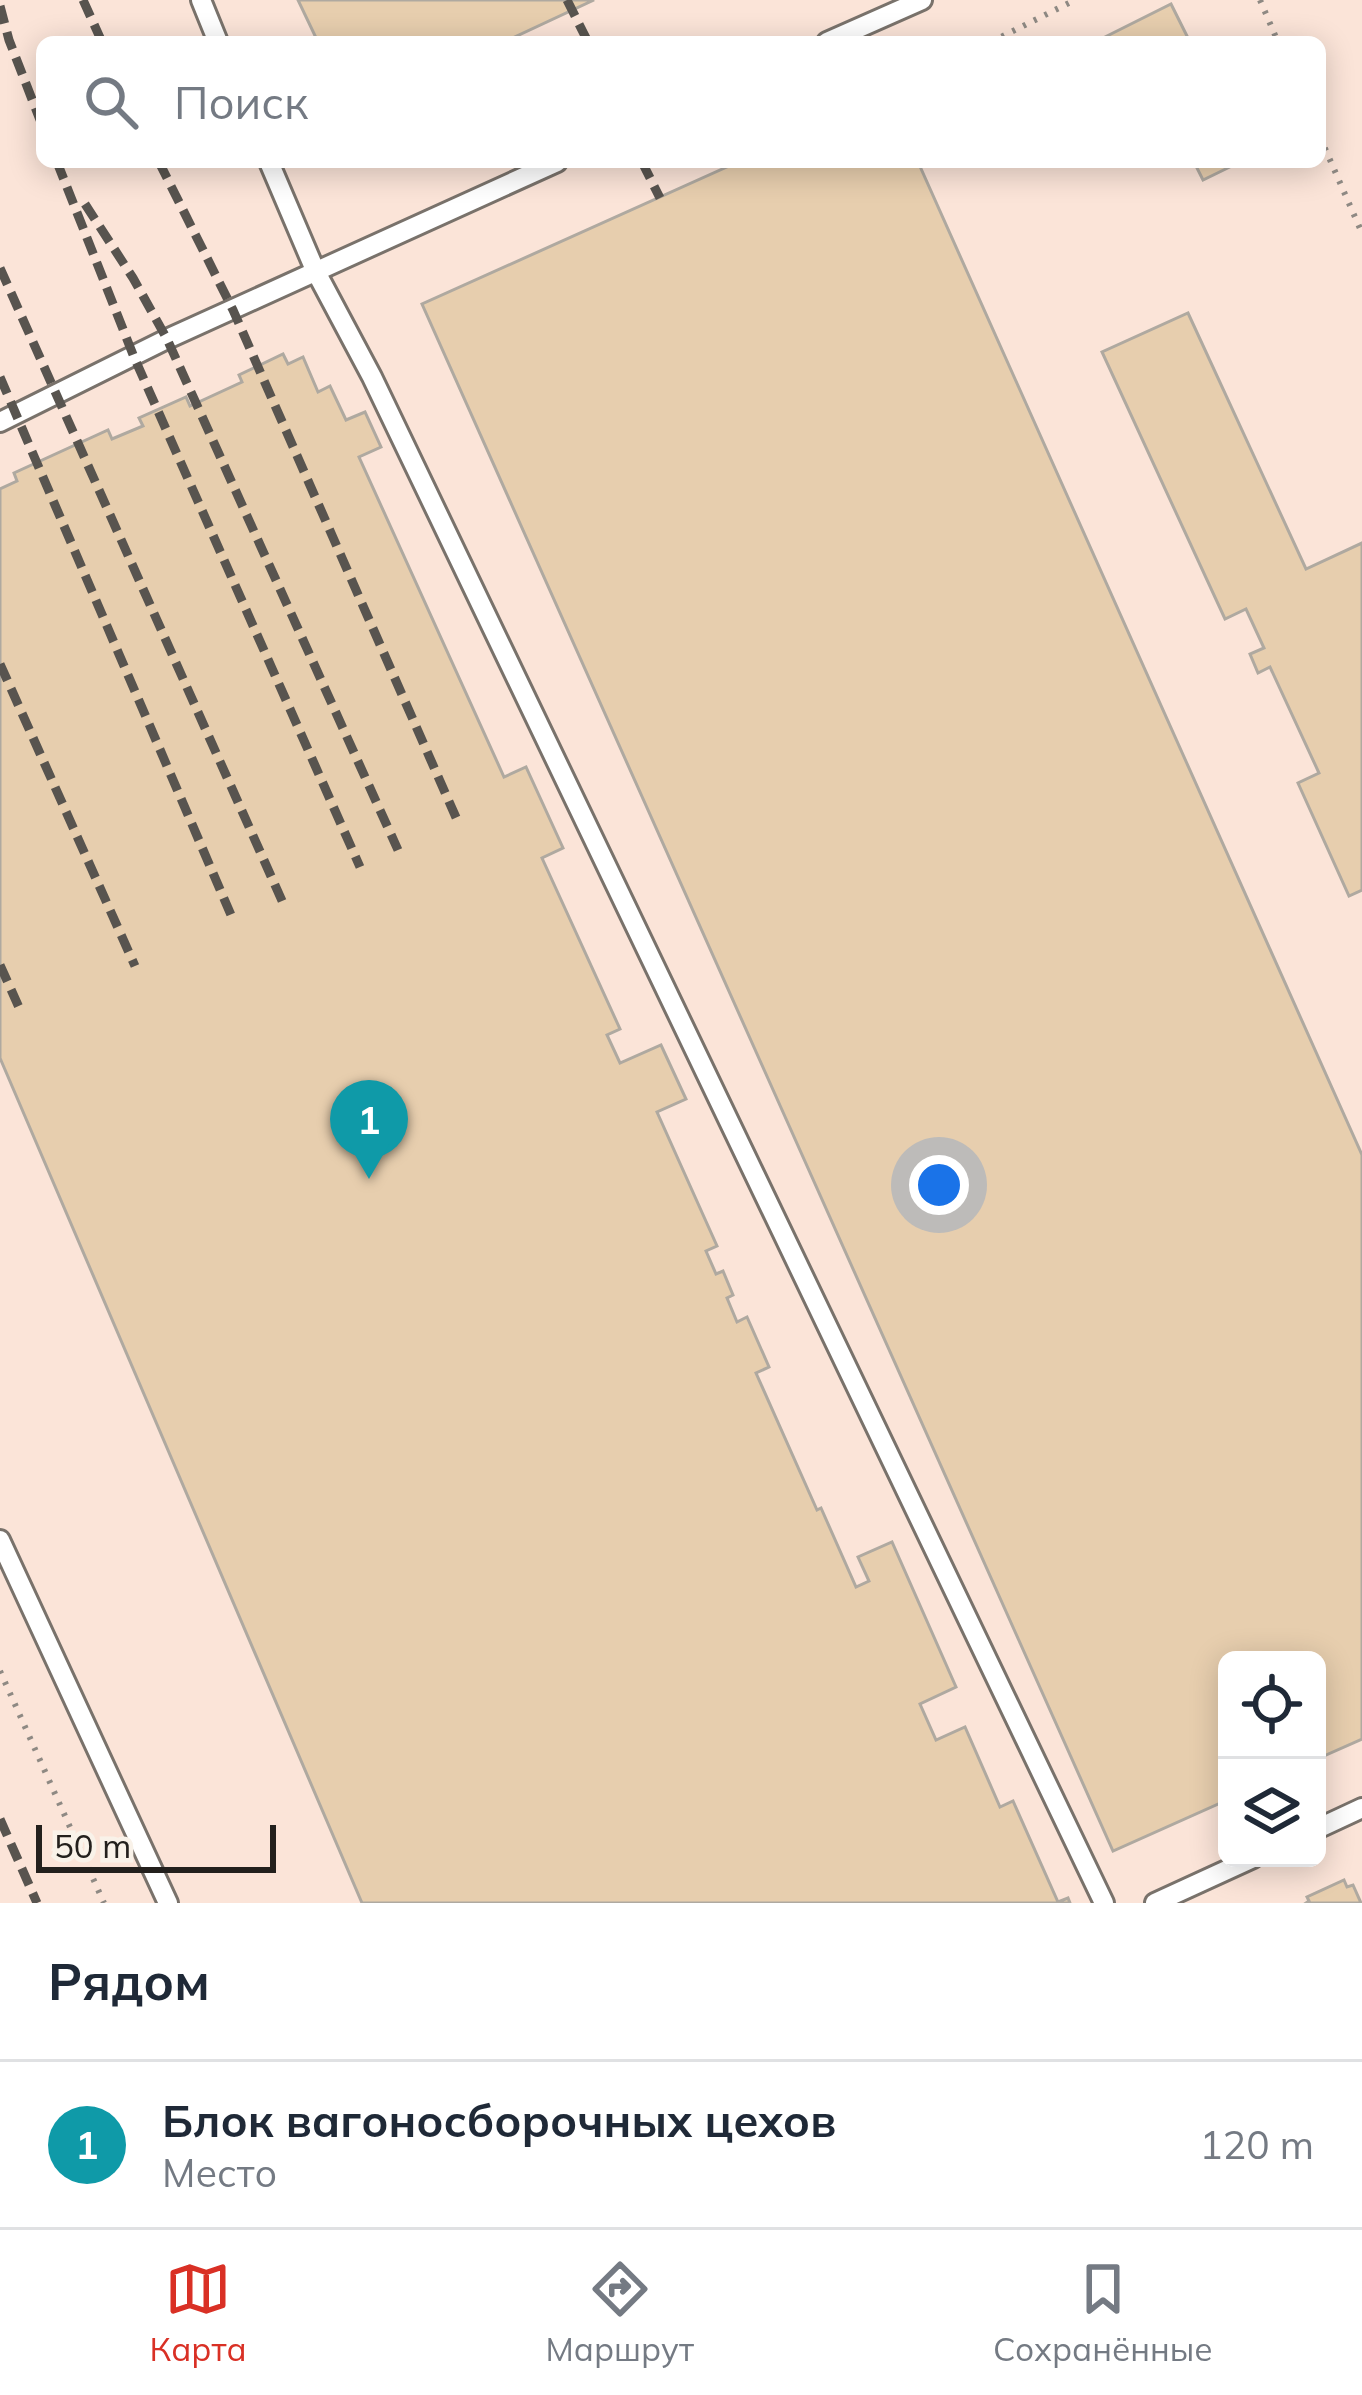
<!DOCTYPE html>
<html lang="ru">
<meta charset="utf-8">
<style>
body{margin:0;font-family:Mulish,sans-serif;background:#f2f2f3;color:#1f2937}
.controls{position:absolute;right:36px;bottom:36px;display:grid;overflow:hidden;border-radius:18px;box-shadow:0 6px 30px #0003}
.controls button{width:108px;height:108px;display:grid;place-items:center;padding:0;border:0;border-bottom:3px solid #e0e1e3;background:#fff;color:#1f2937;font:60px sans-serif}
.scale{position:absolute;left:36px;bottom:30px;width:240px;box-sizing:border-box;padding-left:12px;border:6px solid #23201d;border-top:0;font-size:33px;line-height:42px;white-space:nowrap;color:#23201d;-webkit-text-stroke:9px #f9f2e9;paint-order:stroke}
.you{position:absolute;left:939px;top:1185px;width:42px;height:42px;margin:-30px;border:9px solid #fff;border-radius:50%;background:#1a73e8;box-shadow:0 0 0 18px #1a73e833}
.badge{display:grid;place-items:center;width:78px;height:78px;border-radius:50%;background:#d93025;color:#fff;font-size:39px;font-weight:700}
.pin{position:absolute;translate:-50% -99px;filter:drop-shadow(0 3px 6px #0008)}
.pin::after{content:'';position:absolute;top:63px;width:42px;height:36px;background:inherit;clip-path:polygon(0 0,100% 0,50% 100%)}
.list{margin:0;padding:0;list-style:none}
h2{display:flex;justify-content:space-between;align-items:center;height:156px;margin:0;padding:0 48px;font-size:51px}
h2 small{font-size:39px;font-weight:400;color:#747a83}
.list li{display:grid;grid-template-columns:78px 1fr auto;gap:36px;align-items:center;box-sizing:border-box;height:168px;padding:0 48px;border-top:3px solid #e0e1e3}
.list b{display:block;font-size:45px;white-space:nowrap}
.list p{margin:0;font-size:39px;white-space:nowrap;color:#747a83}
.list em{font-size:39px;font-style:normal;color:#747a83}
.icon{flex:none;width:66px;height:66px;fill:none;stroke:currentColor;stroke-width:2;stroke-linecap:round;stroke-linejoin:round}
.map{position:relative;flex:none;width:1362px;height:1903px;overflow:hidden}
.search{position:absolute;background:#fff;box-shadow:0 6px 30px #0003;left:36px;right:36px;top:36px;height:132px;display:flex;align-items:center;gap:30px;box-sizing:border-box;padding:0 42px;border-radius:18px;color:#747a83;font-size:45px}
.sheet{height:324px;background:#fff}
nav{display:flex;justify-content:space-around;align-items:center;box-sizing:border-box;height:168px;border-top:3px solid #e0e1e3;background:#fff;font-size:33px;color:#747a83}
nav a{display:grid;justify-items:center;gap:6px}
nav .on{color:#d93025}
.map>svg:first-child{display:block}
</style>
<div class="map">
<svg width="1362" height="1903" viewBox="0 0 1362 1903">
<rect width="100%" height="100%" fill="#f9f2e9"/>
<!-- industrial -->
<path fill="#fbe4d8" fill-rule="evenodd" d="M0,0H1362V1903H0ZM42,42H1320V162H42ZM1227,1660H1317V1858H1227Z"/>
<!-- building -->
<g fill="#e7ceae" stroke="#afa9a0" stroke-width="3">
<path d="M298,0H594L504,42H318Z"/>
<path d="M1171,4L1190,42H1095Z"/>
<path d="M738,162H918L1362,1155V1739L1317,1759V1660H1227V1800L1113,1851L422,304Z"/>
<path d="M1194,162H1240L1203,180Z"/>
<path d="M1188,313L1306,569L1362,543V890L1349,896L1298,783L1319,773L1270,667L1258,673L1250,654L1264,648L1246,609L1225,619L1102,352Z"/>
<path d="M283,354L288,364L303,357L318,392L330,386L346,420L365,412L381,447L359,457L504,777L526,767L563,848L542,858L620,1029L607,1035L620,1063L661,1045L686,1099L657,1112L717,1246L706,1251L716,1274L723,1271L733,1295L727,1298L737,1322L747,1317L769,1367L756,1373L817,1510L821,1508L856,1587L869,1581L858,1557L892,1542L956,1687L920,1704L936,1740L965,1727L1000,1807L1013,1801L1058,1902L1068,1898L1070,1903H362L0,1058V489L17,481L14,473L108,430L112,439L143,426L139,418L186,397L190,406L242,382L239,375Z"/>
<path d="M1344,1880L1347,1887L1353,1885L1361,1903H1306L1309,1901L1307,1897Z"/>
</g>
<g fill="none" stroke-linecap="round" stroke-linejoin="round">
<defs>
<g id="service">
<path d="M201,0L218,42"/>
<path d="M827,42L922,0"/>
<path d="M269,162L315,270L372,377L1104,1903"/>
<path d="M0,422L167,339L557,162"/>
<path d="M0,1540L168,1903"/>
<path d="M1317,1829L1362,1808"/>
<path d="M1155,1903L1253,1858"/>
</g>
</defs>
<!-- service casing -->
<use href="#service" stroke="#79726b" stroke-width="24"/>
<!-- path -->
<g stroke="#8e8983" stroke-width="6" stroke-dasharray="3 9" stroke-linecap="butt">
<path d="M1260,0L1278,42"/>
<path d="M991,42L1075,0"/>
<path d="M1320,137L1362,233"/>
<path d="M0,1671L104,1903"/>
</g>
<!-- service -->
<use href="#service" stroke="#fff" stroke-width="18"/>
<!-- rail -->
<g stroke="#58544f" stroke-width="9" stroke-dasharray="18 9" stroke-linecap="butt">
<path d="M83,0L102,42"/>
<path d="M567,0L588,42"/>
<path d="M0,6L9,40L42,125"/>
<path d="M57,162L134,357L360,867"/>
<path d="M159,162L233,310L458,822"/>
<path d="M642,162L660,198"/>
<path d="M85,204L133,278L167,339L398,850"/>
<path d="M0,268L283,903"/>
<path d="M0,377L234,922"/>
<path d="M0,664L135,966"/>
<path d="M0,965L22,1014"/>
<path d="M0,1819L37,1903"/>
</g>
</g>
</svg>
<div class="controls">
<button><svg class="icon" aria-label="locate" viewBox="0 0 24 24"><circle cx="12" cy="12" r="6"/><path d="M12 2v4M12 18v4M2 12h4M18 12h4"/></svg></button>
<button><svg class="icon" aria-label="layers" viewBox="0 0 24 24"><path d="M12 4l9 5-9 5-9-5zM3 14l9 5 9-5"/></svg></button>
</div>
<div class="scale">50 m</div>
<div class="you"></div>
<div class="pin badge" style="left:369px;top:1179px;background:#0f9aa8">1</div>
<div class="search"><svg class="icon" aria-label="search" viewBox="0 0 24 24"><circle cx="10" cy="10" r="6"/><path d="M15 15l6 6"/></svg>Поиск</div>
</div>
<section class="sheet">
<h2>Рядом<small></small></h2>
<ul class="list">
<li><span class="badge" style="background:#0f9aa8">1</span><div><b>Блок вагоносборочных цехов</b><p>Место</p></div><em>120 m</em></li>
</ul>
</section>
<nav>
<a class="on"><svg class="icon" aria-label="map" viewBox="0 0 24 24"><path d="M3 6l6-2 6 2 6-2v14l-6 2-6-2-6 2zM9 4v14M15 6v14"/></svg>Карта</a>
<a><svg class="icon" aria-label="directions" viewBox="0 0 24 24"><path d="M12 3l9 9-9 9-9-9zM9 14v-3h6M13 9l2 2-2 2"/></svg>Маршрут</a>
<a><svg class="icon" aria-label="saved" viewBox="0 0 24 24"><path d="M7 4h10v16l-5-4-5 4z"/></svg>Сохранённые</a>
</nav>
